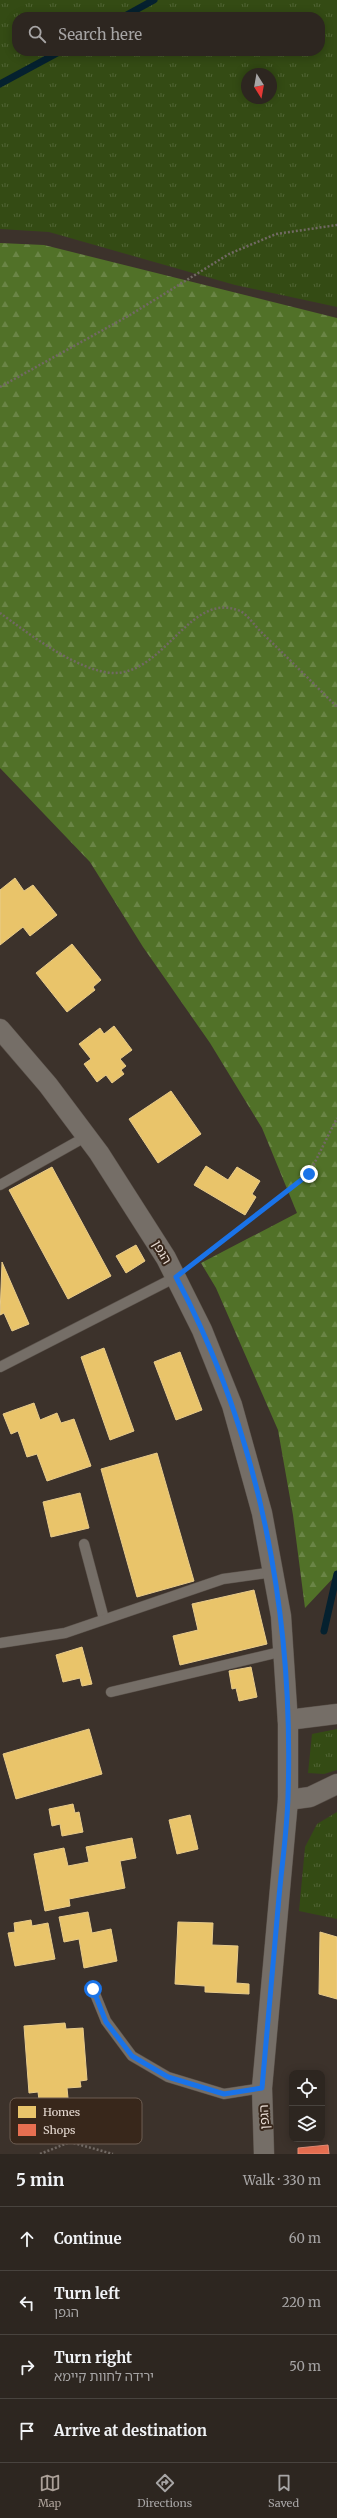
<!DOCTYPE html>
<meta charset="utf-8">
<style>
body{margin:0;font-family:Merriweather,"Noto Sans Hebrew",serif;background:#39322d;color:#f1f3f6}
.controls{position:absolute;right:12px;bottom:12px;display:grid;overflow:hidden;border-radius:8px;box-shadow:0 2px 10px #0003}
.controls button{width:36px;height:36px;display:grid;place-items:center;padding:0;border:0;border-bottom:1px solid #48433e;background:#2d2620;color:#f1f3f6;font:20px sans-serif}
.compass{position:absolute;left:241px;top:68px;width:36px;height:36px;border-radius:50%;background:#2d2620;box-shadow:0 2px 10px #0003;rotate:169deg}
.stop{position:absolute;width:12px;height:12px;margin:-9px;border:3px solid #1a73e8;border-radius:50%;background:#fff}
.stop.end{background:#1a73e8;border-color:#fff;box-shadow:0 1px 4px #0008}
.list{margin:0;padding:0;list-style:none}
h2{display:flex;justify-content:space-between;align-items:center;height:52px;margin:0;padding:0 16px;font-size:17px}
h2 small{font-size:13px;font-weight:400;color:#a7a5a5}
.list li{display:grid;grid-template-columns:26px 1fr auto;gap:12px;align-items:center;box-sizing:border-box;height:64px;padding:0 16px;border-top:1px solid #48433e}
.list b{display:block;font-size:15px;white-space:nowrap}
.list p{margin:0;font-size:13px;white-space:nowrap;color:#a7a5a5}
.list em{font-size:13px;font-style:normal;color:#a7a5a5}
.icon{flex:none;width:22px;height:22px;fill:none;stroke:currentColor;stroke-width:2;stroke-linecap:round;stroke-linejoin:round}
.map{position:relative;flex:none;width:337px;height:2154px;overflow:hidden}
.search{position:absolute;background:#2d2620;box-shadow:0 2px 10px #0003;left:12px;right:12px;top:12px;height:44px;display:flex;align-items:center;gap:10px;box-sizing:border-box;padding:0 14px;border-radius:16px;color:#a7a5a5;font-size:15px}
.sheet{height:308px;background:#2d2620}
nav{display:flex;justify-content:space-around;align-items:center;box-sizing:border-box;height:56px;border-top:1px solid #48433e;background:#2d2620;font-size:11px;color:#a7a5a5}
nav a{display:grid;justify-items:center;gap:2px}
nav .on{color:#aba098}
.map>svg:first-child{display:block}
</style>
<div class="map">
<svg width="337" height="2154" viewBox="0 0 337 2154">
<defs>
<pattern id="grass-tufts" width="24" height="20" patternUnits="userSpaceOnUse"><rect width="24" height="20" fill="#344b14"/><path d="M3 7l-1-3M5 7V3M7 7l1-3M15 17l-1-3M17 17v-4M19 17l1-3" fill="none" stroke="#516435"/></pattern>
<pattern id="forest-firs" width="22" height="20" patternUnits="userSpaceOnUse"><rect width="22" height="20" fill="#517128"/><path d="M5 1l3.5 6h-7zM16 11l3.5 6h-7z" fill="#6a8546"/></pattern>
</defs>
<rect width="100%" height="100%" fill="#3c322b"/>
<!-- grass -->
<g fill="url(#grass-tufts)" fill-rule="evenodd">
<path d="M0,0H337V307L235,285L49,232L0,229ZM17,17H320V51H17ZM247,74H271V98H247Z"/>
<path d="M337,1729V1770L324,1774L308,1773L312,1734Z"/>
<path d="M337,1812V1919L299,1911L305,1847L317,1824Z"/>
</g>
<!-- forest -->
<path fill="url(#forest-firs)" d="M0,243L44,245L337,318V1574L305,1608L293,1515L278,1430L216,1288L201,1263L297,1213L262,1128L210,1043L143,947L90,862L0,768Z"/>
<!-- homes -->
<g fill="#e9c46a" stroke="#e8cb8a">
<path d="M15,878L24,891L33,885L57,915L30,936L23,927L0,945V890Z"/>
<path d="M72,944L101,980L93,987L95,990L67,1012L36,973Z"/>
<path d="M114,1026L132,1050L120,1059L126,1066L121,1070L124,1074L112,1083L106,1075L97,1082L84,1064L91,1059L79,1044L100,1028L104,1034Z"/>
<path d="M171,1091L201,1134L158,1163L129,1119Z"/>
<path d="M206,1166L228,1180L237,1167L260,1181L252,1194L256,1197L245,1215L194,1185Z"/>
<path d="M52,1167L111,1276L68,1299L9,1190Z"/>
<path d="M136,1245L145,1261L126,1273L116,1256Z"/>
<path d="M2,1262L29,1324L12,1331L4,1313L0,1315Z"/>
<path d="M104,1348L134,1431L110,1440L81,1357Z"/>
<path d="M180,1352L202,1410L176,1420L154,1362Z"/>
<path d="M34,1403L40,1420L57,1413L61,1423L74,1419L91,1466L47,1481L37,1454L27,1457L18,1431L11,1434L3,1414Z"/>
<path d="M157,1453L194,1581L137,1597L101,1469Z"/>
<path d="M80,1493L89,1528L51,1537L43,1502Z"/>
<path d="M254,1590L267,1644L180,1665L173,1636L198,1630L192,1604Z"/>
<path d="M82,1647L92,1684L82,1686L80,1678L63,1682L56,1655Z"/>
<path d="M251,1667L257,1697L239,1701L236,1688L232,1689L229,1671Z"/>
<path d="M89,1729L102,1774L16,1799L3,1754Z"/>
<path d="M73,1804L75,1813L79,1812L83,1832L62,1836L60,1824L52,1826L49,1809Z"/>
<path d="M190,1815L198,1849L177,1854L169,1820Z"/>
<path d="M132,1838L136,1858L120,1861L125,1888L69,1899L70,1906L45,1911L34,1854L64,1848L68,1866L89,1862L86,1847Z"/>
<path d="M88,1912L92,1933L111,1929L117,1961L84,1968L79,1939L64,1942L59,1917Z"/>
<path d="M31,1920L32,1926L48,1923L55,1959L15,1966L8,1933L15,1932L14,1923Z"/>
<path d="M178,1922L213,1923L212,1945L238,1946L236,1983L249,1984V1994L205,1992V1986L175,1984Z"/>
<path d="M320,1932L337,1937V1999L319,1994Z"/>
<path d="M65,2023L66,2029L83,2028L87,2080L80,2081L81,2087L67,2088L68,2098L39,2100L38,2092L29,2093L24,2026Z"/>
</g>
<!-- shops -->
<path fill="#e76f51" stroke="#e78f78" d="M328,2145L329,2154H298V2148Z"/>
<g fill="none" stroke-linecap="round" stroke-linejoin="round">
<!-- stream -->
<g stroke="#05212f" stroke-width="7">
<path d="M123,17L154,0"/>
<path d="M0,84L61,51"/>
<path d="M324,1631L337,1574"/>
</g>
<defs>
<g id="service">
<path d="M0,1185L87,1136"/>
<path d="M0,1367L176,1277"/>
<path d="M84,1544L104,1619"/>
<path d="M0,1643L65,1633L223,1579L274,1572"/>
<path d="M111,1692L284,1651"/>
<path d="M93,1989L106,2021L132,2056L168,2077L224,2094L262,2088"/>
</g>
<g id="minor">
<path d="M0,1029L48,1085L99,1153L166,1258L202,1330L232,1405L262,1513L281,1616L288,1724V1800L262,2088L264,2154"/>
<path d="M288,1720L337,1714"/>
<path d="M288,1800L310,1797L337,1784"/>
</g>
</defs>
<!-- service casing -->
<use href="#service" stroke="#5a514a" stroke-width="11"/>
<!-- minor casing -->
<use href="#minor" stroke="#5a514a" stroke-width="21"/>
<!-- path -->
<g stroke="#716963" stroke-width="2.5" stroke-dasharray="2 2" stroke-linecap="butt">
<path d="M0,387L130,315L229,254L276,234L337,225"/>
<path d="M0,613C28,633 78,672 114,673C166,673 190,590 240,611C247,614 255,626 261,632C287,657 312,682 337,707"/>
<path d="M194,1264L309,1174L337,1118"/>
<path d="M40,2154L70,2142L113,2154"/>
</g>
<!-- service -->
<use href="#service" stroke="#756e67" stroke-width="10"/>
<!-- minor -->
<use href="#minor" stroke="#756e67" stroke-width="20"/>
</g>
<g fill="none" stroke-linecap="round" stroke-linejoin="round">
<!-- route -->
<path stroke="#1a73e8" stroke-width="5" d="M93,1989L106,2022L132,2056L168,2077L224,2094L262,2088C268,2025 273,1961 279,1897C282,1864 287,1831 288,1797C294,1618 261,1437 176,1277L309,1174"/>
</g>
<g text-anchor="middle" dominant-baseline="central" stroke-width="4" stroke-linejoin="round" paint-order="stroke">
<!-- street labels -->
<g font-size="13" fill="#e7dbd3" stroke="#38271b">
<text transform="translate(162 1252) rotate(60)">הגפן</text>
<text transform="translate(264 2117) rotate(-93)">הגפן</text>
</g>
</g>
<!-- legend -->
<rect x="10" y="2098" width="132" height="46" rx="6" fill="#38271b" stroke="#6d5d52" stroke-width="1"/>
<rect x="18" y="2106" width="18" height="12" fill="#e9c46a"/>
<rect x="18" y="2124" width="18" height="12" fill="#e76f51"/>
<g font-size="11" fill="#e7dbd3">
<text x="43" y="2116">Homes</text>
<text x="43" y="2134">Shops</text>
</g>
</svg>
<div class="controls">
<button><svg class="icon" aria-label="locate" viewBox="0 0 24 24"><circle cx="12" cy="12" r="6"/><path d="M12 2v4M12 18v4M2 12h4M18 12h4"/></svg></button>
<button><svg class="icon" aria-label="layers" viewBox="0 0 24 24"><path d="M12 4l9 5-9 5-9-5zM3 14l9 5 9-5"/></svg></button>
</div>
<svg class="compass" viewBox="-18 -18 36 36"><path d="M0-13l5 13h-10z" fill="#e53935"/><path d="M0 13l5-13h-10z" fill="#a7a5a5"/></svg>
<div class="stop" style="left:93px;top:1989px"></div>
<div class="stop end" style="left:309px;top:1174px"></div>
<div class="search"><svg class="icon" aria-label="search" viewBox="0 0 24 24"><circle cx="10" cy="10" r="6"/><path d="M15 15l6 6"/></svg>Search here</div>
</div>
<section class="sheet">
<h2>5 min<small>Walk · 330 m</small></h2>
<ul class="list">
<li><svg class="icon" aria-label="ahead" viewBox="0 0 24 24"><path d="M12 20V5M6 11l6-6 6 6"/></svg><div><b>Continue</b></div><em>60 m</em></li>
<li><svg class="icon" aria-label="left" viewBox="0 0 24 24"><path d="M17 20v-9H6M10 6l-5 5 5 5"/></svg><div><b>Turn left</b><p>הגפן</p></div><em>220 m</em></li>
<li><svg class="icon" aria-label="right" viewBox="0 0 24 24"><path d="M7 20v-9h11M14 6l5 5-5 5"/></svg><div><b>Turn right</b><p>ירידה לחוות קיימא</p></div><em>50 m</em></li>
<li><svg class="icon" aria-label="arrive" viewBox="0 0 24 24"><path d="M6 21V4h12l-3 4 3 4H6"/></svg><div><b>Arrive at destination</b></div></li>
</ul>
</section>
<nav>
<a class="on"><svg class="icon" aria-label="map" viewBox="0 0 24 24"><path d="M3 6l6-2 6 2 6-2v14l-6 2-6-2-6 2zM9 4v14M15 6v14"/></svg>Map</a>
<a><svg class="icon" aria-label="directions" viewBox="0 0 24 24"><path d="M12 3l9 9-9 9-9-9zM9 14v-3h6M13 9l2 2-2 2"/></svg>Directions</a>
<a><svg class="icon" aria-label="saved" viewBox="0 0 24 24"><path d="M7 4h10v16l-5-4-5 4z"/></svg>Saved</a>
</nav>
